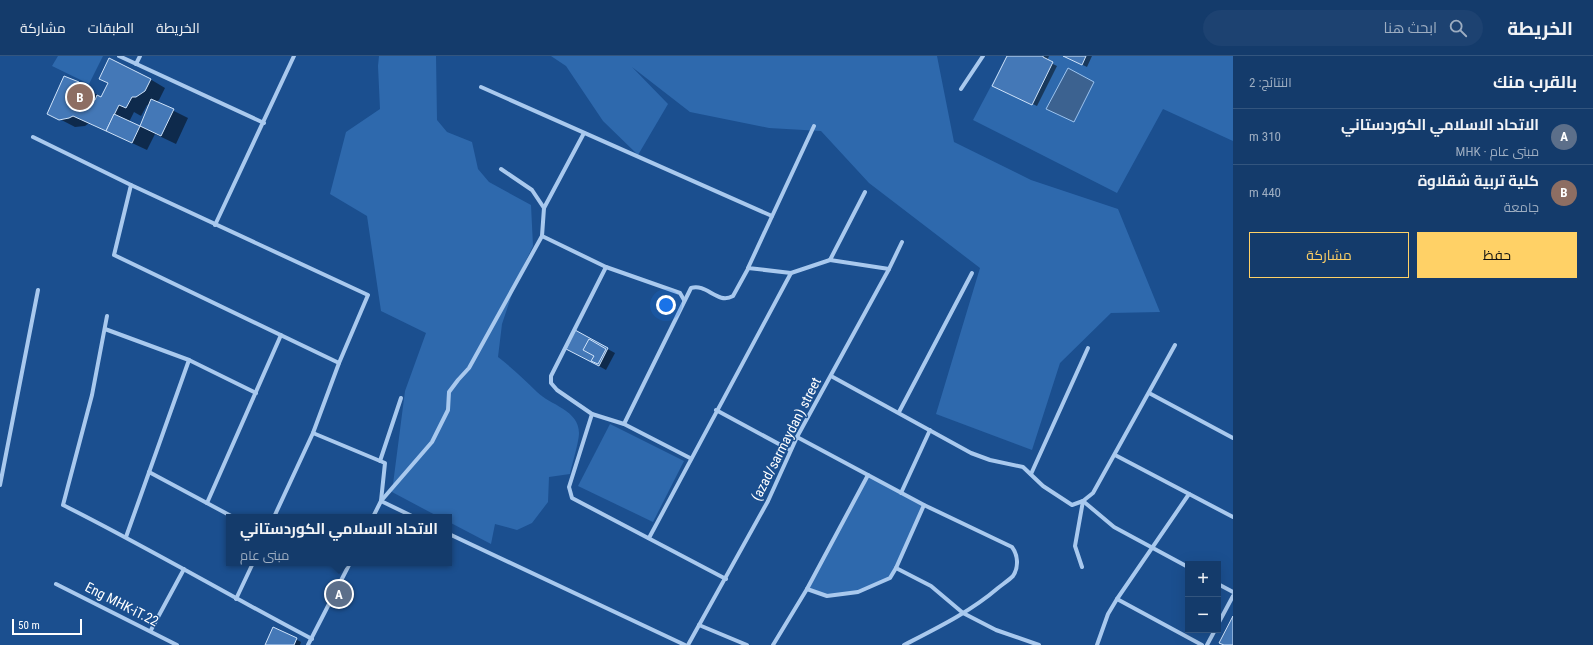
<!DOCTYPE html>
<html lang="ar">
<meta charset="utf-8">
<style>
body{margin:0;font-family:"Roboto Condensed",Cairo,sans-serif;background:#1d4271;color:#f1f3f6;direction:rtl}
.controls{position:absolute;right:12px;bottom:12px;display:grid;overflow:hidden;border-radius:0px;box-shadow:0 4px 16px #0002}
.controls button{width:36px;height:36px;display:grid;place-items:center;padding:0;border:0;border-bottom:1px solid #33557e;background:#143b6b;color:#f1f3f6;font:20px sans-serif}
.scale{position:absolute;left:12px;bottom:10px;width:70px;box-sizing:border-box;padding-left:4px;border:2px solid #fff;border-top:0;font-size:11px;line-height:14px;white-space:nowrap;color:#fff;-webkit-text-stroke:3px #1b4f8f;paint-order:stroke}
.you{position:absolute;left:666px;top:249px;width:14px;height:14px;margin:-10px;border:3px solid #fff;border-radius:50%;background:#1a73e8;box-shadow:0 0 0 6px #1a73e833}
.badge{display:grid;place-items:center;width:26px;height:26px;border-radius:50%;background:#ffd166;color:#fff;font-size:13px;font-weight:700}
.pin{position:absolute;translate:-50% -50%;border:2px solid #fff;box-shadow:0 1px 4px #0006}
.popup{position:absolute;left:226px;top:458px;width:226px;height:52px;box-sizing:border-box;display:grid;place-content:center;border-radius:0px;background:#143b6b;filter:drop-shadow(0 1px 3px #0005);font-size:13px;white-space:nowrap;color:#9dadc1}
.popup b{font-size:15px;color:#f1f3f6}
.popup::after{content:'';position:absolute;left:50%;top:100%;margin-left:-8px;border:8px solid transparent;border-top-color:#143b6b}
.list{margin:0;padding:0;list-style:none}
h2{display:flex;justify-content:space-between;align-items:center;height:52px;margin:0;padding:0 16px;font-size:17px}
h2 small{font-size:13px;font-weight:400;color:#9dadc1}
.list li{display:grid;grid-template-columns:26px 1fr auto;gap:12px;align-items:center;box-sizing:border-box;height:56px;padding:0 16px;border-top:1px solid #33557e}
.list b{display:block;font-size:15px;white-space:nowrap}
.list p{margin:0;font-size:13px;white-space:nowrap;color:#9dadc1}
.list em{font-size:13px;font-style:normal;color:#9dadc1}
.actions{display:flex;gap:8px;padding:12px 16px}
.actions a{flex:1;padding:9px 0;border:1px solid #ffd166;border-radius:0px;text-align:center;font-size:14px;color:#ffd166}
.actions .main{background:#ffd166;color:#111}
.icon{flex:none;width:22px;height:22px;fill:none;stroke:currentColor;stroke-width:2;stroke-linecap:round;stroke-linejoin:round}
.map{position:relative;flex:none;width:1233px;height:589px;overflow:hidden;direction:ltr}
header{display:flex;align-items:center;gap:24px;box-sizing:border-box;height:56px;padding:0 20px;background:#143b6b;border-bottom:1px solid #33557e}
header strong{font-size:19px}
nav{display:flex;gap:22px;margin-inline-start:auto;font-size:14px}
.search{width:280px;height:36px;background:#1d4271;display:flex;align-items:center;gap:10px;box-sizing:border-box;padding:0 14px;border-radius:22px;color:#9dadc1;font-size:15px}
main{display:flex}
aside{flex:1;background:#143b6b}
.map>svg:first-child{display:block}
</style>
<header>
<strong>الخريطة</strong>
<div class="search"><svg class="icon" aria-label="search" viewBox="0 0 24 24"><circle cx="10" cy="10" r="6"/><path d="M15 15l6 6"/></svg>ابحث هنا</div>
<nav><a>الخريطة</a><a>الطبقات</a><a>مشاركة</a></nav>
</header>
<main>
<aside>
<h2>بالقرب منك<small>النتائج: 2</small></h2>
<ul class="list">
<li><span class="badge" style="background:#5c6f8a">A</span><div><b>الاتحاد الاسلامي الكوردستاني</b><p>مبنى عام · MHK</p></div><em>310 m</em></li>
<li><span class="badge" style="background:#8d6e63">B</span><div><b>كلية تربية شقلاوة</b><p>جامعة</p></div><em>440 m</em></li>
</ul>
<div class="actions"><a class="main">حفظ</a><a>مشاركة</a></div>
</aside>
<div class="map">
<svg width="1233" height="589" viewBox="0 0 1233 589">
<rect width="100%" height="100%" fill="#1b4f8f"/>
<!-- green -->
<g fill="#2e69ad">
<path d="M58,0H103L89,28L52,10Z"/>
<path d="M379,0H436L437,64L447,76L472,86L478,113L489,126L531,149L533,190L517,223L502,268L498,301C512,312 525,324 537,336C550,349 579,354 579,377C579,386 572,408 570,418L549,421L548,446L532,467L517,474L495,468L491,488L449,466V461H439L392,436L405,335L426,277L381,255L367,160L330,138L346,76L380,53L378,10Z"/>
<path d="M551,0H937L954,86L1031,124L1118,153L1160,256L1111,257L1060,307L1032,394L936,358L980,212L869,127L821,75L769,72L690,56L632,11L668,48L638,99L603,65L566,10Z"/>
<path d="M1007,0H1233V85L1163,53L1117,137L973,64Z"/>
<path d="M610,368L684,405L653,466L578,430Z"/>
<path d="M868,419L924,449L890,522L858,536L827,540L807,533Z"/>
</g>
<!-- water -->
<path fill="#3c6290" stroke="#9cc4f0" d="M1068,12L1094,26L1074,66L1046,53Z"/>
<!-- shadow -->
<g fill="#0007" fill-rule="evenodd">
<path d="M1008,0H1049L1047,5L1057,10L1037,50L998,32Z"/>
<path d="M1064,0H1092L1087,11Z"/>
<path d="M150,23L165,32L159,44L156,46L188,62L176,88L155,78L147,94L89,67L85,70L75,71L48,57L78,27L102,42ZM147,49H150L141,71L129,66L134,56L141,60Z"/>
<path d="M576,276L615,297L606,314L574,296Z"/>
<path d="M274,572L301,586L300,589H266Z"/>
</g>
<!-- building -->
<g fill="#4478b7" stroke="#cfe3fa">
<path d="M1007,0H1043V1L1053,6L1032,49L992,30Z"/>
<path d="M1063,0H1086L1082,9Z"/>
<path d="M109,2L151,23L145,35L136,41H132L126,52L119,49L106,75L73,60L69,62L59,64L47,58L64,20L79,26L83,31V38L95,44L97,39L101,41L108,27L99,23Z"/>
<path d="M151,43L174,53L161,80L140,70Z"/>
<path d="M114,58L140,70L132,87L106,75Z"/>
<path d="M575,274L608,292L599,310L566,293Z"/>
<path d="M589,283L606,293L598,308L591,305L594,300L583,294Z"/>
<path d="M1233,560V589H1224L1219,587Z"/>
<path d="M273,571L297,582L294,589H265Z"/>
</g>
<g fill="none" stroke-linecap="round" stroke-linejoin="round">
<!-- street -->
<g stroke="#a9c9ee" stroke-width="4">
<path d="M119,0L264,67"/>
<path d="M136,8L140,0"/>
<path d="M481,31L772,160"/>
<path d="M961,33L983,0"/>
<path d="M814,70L748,212L791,217L830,204"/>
<path d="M33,81L131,129L114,199L339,307"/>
<path d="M501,113L532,134L544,152L542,180L606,211L680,237L684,244"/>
<path d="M131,129L368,239L339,307L313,377L274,461"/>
<path d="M865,136L830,204L889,213"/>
<path d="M544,152L584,77"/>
<path d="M215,169L294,0"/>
<path d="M606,211L551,320V327L557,334L592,358L624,368L690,402"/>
<path d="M107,260L92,339L63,449C147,491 228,539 312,583"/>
<path d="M105,273L189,304L256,337"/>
<path d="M831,320L971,397L990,404L1023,411L1043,430L1072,449L1083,445L1093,437L1175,289"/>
<path d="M1149,337L1233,382"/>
<path d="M716,354L790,394"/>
<path d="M899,356L972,217"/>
<path d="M592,358L569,431L572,442L726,523"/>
<path d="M624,368L691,232C707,227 717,249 733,240L749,211"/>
<path d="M313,377L385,407L381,445"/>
<path d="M797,381L924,449L1012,491C1018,499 1019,511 1013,520C1009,524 1003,528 998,532C970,556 937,572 904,589"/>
<path d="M1115,399L1233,461"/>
<path d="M380,405L401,342"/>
<path d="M149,416L233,461"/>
<path d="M1031,418L1088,292"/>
<path d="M0,429L38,234"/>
<path d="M901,437L930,374"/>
<path d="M381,445L414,461"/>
<path d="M1083,445L1114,471L1188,511"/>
<path d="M207,447L281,279"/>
<path d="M373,461L381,445L432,386L448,354L449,336L458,324L469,312L542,180"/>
<path d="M449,478L685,589"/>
<path d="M126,481L189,304"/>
<path d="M649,482L791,217"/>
<path d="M1082,511L1075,490L1083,445"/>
<path d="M896,512L931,530L963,557L996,574L1039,589"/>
<path d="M56,528L177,589"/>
<path d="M1218,528L1233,536"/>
<path d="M807,533L827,540L858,536L890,522L896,512L924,449"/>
<path d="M236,543L253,507"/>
<path d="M1117,543L1202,589"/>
<path d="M1218,568L1233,540"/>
<path d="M699,569L747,589"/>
<path d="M151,574L184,513"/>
<path d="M308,589L350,507"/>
<path d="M688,589L768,445L797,381L889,213L902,186"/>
<path d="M773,589L807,533L868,419"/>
<path d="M1097,589L1108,558L1117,543L1189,438"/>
<path d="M1207,589L1215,574"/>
</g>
</g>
<g text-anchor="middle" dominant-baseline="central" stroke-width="3" stroke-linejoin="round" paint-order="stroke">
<!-- street labels -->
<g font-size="14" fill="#fff" stroke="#1b4f8f">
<text transform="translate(786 383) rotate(-63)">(azad/sarmaydan) street</text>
<text transform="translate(122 548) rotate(27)">Eng MHK-iT.22</text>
</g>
</g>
</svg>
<div class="controls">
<button>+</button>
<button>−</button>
</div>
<div class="scale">50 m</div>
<div class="you"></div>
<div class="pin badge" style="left:339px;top:538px;background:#5c6f8a">A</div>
<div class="popup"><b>الاتحاد الاسلامي الكوردستاني</b>مبنى عام</div>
<div class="pin badge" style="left:80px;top:41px;background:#8d6e63">B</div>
</div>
</main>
